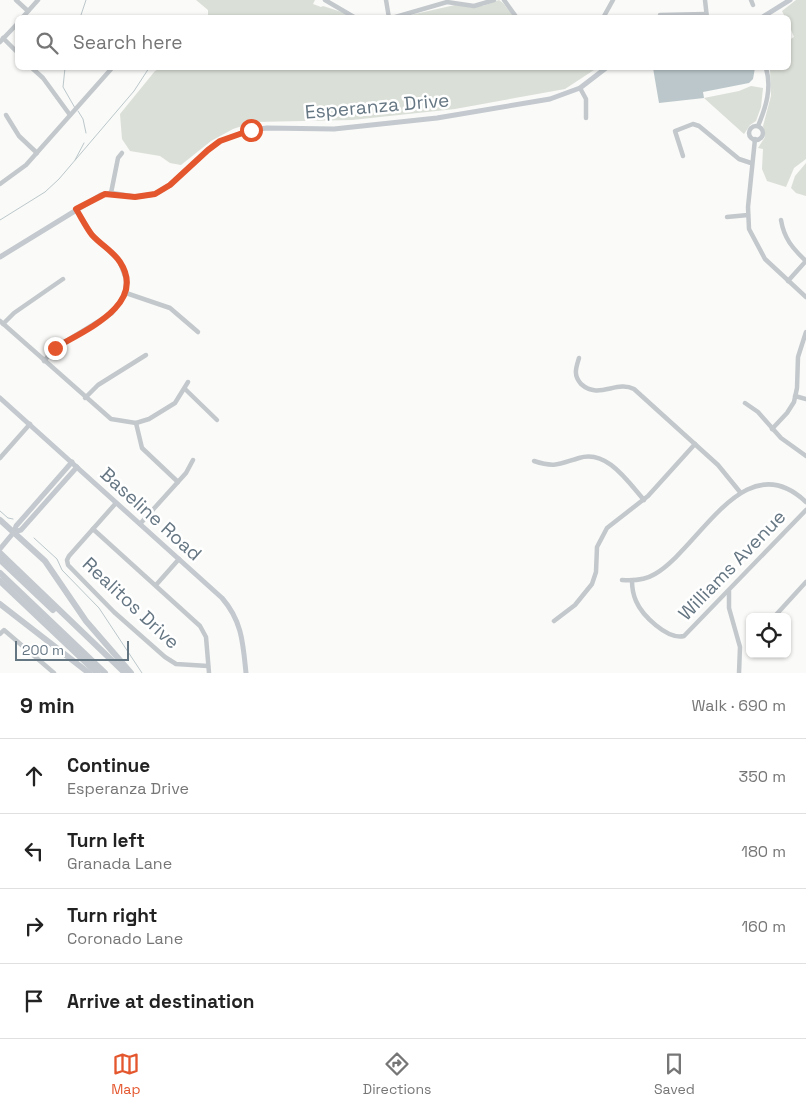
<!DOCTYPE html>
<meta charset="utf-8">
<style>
body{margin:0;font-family:"Space Grotesk",sans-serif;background:#f6f6f6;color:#222}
.controls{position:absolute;right:15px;bottom:15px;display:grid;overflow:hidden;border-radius:8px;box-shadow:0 1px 4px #0004}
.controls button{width:45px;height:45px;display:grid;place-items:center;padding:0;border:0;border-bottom:1px solid #e0e0e0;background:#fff;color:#222;font:25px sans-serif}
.scale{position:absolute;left:15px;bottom:12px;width:114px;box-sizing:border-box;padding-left:5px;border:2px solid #657683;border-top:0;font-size:14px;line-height:18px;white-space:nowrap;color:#657683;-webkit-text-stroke:4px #fff;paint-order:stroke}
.stop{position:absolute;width:15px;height:15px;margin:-11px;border:4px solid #e4572e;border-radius:50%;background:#fff}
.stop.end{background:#e4572e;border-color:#fff;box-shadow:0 1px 5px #0008}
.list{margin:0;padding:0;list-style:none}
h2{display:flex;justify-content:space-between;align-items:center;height:65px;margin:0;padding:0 20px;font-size:21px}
h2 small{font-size:16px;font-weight:400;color:#767676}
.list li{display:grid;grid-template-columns:32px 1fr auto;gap:15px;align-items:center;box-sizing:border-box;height:75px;padding:0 20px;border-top:1px solid #e0e0e0}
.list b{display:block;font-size:19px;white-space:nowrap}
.list p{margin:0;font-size:16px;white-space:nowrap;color:#767676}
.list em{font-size:16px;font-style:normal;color:#767676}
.icon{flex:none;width:28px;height:28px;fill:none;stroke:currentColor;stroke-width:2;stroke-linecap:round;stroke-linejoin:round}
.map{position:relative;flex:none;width:806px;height:673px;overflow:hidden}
.search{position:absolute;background:#fff;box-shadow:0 1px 4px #0004;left:15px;right:15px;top:15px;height:55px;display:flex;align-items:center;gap:12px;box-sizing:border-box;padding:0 18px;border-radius:8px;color:#767676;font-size:19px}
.sheet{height:365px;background:#fff}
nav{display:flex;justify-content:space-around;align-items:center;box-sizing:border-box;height:70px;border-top:1px solid #e0e0e0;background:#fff;font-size:14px;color:#767676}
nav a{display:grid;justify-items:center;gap:2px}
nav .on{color:#e4572e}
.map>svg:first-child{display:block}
</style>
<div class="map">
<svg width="806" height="673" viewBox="0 0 806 673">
<rect width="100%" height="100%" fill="#fafaf8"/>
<!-- green -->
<g fill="#dadfd7">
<path d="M196,0H315L313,4L321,7L323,6L357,17H208V10Z"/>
<path d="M499,0L503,3L514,17L397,18L455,5L483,6Z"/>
<path d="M796,0H806V159L794,168L786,187L767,181L762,169L763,149L758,148L765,137L763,126L771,96L770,68H788L789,40L794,37L789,25L788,18L785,17L782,11Z"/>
<path d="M161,68H597L565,89L455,109L352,120L254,122L233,129L211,141L181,165L170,163L160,156L130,151L122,139L120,114L155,71Z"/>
<path d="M751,86L763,88L761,107L756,121L750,125L744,134L704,98L739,91Z"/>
<path d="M806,163V196L796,193L791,188L795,176Z"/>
</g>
<!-- water -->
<path fill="#bbc7cb" d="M653,68H755L753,79L749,83L703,92L704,98L659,103Z"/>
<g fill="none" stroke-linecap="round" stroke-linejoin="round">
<!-- stream -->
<g stroke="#bbc7cb" stroke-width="1">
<path d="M80,18L86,0"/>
<path d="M213,18L223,16"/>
<path d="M65,68L63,87L75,108"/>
<path d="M78,111L83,119L86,133"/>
<path d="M75,160L84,143"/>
<path d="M0,220L45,192L59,179L134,91L149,68"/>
<path d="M0,511L8,518L13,519"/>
<path d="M34,538L57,559L62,570L99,608L142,673"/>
</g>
<!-- minor -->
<g stroke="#c3c8cc" stroke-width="4.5">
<path d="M16,0L28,11"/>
<path d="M325,0L354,17L368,18"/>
<path d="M386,0L389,18"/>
<path d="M504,0L517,18"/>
<path d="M705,0L707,18"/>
<path d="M751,0L753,5"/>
<path d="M660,15L706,14"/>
<path d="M22,18L38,0"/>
<path d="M392,18L447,2L474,6L494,0"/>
<path d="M603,18L613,0"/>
<path d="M3,38L18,53"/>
<path d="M0,42L18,23"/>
<path d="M32,68L43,78L70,115"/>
<path d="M580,88L586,99V118"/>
<path d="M6,115L19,136L37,153"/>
<path d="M758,126C766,107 772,88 766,68"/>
<circle cx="756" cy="133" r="7"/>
<path d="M755,139L748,207L749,229L765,259L806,297"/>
<path d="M683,156L675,131L693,124L699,126L739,159L751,163"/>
<path d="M0,184L26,165L112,68"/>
<path d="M111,193L118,158L122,153"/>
<path d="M727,217L748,215"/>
<path d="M781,220C784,238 792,248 806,261"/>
<path d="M788,281L806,261"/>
<path d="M126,293L170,308L198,332"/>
<path d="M0,321L111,419L136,423L149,419L175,403L188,382"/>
<path d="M3,324L14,313L63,279"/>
<path d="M579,358C576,368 573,375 581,384C599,400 616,380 634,389L718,465L740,492"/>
<path d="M44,361L55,348L112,313L126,293V279L119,260L92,235L76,209"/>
<path d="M185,389L217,420"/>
<path d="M795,396L806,399"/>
<path d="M85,398L98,385L146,355"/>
<path d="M745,403L758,412L781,438L806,456"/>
<path d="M136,423L142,448L178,482"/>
<path d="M772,429L787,413L794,402L797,388L798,357L806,332"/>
<path d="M0,458L30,424"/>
<path d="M534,461C555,468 559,464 579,458C607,449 628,482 644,500"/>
<path d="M116,503L69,556L67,560L68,565L114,612L165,657L176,664L208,666"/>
<path d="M140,524L186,473L193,460"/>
<path d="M93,529L200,626L206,637L209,673"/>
<path d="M622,580C634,581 645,580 655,574C700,548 744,443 806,502"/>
<path d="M632,581C632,588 633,594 636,601C642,615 667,640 684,636L806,510"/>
<path d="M156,585L179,559"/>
<path d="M729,591V608L740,647L739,673"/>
<path d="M774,617L806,582"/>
<path d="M554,621L575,605L592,584L596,572L597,547L607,528L648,496L695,444"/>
<path d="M0,634L4,630L54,673"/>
</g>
<!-- major -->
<g stroke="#c3c9ce" stroke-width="5">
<path d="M761,18L790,0"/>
<path d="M0,257L101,195L111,193L135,197L155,194L170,185L208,150L220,141L251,130L267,128L334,129L437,118L550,99L580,88L606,68"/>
<path d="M0,398L222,598C242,621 243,643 246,673"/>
<path d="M14,532L16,526L72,462"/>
<path d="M0,549L14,532L21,530L77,467"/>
</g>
<!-- highway -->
<g stroke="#c3c9ce" stroke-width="6">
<path d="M0,520L45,561L86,621L131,673"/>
<path d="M0,553L125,673"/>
<path d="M0,560L53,610"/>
<path d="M0,573L105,673"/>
<path d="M0,581L97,673"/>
<path d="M0,604L89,673"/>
</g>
</g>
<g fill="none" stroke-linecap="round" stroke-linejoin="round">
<!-- route -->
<path stroke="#e4572e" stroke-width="6" d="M55,348C83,331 148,305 120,262C113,251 101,245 92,235C86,227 81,217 76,209L105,194L135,197L155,194L170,185L208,150L220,141L251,130"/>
</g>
<g text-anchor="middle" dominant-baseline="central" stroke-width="5" stroke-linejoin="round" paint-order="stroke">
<!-- street labels -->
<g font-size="19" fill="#657683" stroke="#fff">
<text transform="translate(377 106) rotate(-5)">Esperanza Drive</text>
<text transform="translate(151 514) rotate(42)">Baseline Road</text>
<text transform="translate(732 565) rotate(-46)">Williams Avenue</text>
<text transform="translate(131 603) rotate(43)">Realitos Drive</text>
</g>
</g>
</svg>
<div class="controls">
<button><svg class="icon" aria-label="locate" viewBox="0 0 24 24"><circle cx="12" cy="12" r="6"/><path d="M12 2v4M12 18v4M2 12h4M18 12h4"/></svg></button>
</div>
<div class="scale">200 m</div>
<div class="stop" style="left:251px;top:130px"></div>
<div class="stop end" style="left:55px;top:348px"></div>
<div class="search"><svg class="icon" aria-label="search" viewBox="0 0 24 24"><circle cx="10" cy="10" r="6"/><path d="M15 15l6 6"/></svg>Search here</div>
</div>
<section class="sheet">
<h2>9 min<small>Walk · 690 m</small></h2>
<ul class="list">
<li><svg class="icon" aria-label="ahead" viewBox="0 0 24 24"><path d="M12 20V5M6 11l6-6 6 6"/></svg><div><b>Continue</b><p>Esperanza Drive</p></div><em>350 m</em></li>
<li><svg class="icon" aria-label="left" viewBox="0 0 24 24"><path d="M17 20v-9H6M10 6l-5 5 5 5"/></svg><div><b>Turn left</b><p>Granada Lane</p></div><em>180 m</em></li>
<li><svg class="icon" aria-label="right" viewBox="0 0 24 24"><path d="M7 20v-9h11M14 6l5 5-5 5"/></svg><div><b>Turn right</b><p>Coronado Lane</p></div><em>160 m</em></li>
<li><svg class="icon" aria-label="arrive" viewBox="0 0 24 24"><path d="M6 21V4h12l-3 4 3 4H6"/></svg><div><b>Arrive at destination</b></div></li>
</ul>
</section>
<nav>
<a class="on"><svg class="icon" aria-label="map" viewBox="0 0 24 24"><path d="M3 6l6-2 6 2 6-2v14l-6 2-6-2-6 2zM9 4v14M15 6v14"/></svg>Map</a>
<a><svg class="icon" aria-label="directions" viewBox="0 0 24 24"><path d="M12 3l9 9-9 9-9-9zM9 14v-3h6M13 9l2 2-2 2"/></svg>Directions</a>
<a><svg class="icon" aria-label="saved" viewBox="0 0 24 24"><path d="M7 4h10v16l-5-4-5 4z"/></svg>Saved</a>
</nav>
